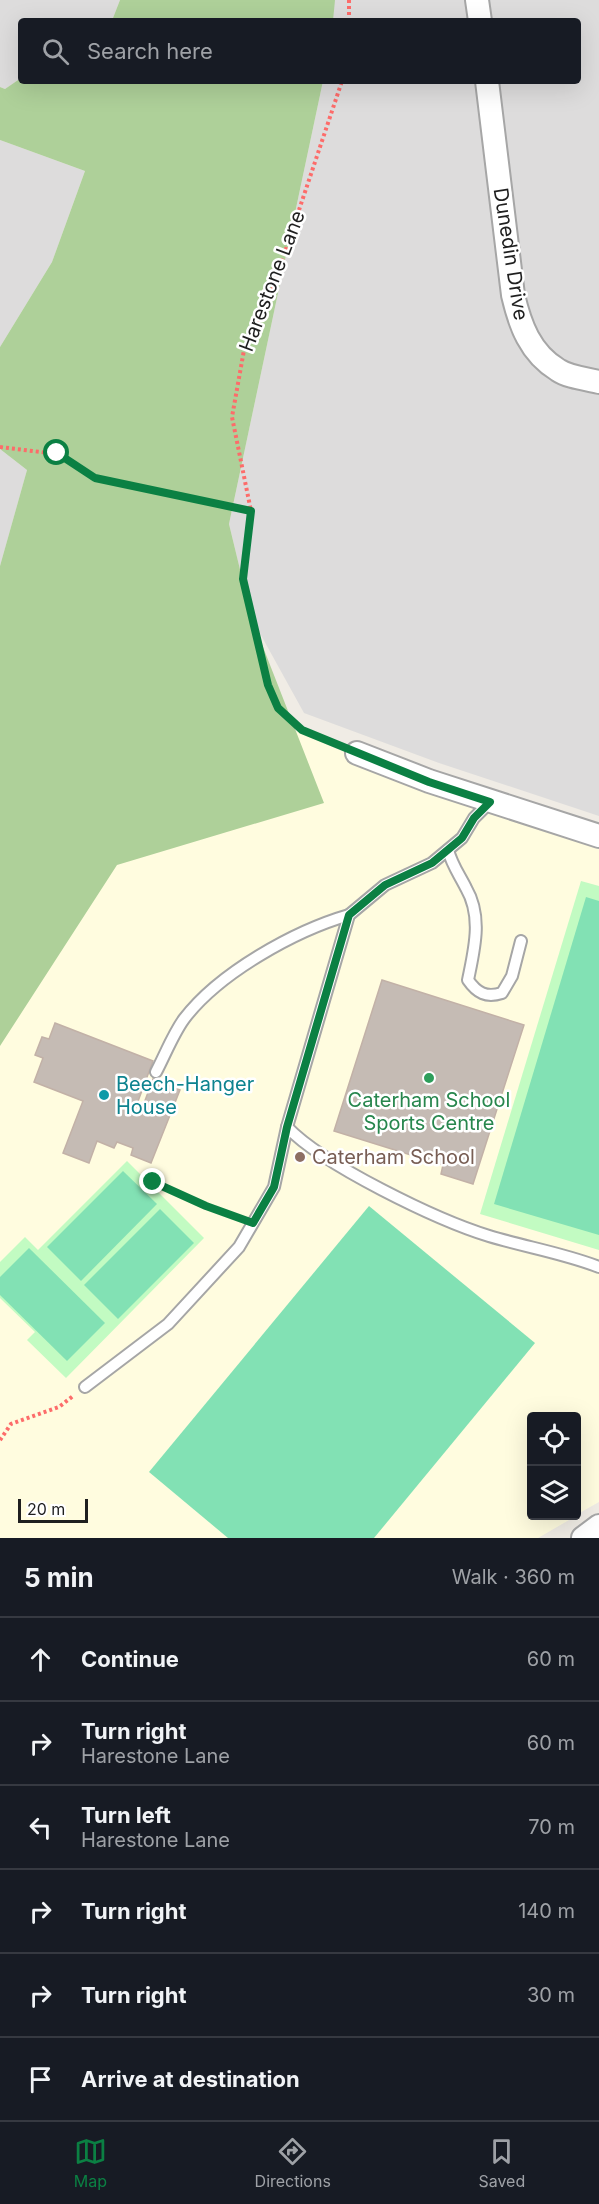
<!DOCTYPE html>
<meta charset="utf-8">
<style>
body{margin:0;font-family:Inter,sans-serif;background:#242831;color:#f1f3f6}
.controls{position:absolute;right:18px;bottom:18px;display:grid;overflow:hidden;border-radius:6px;box-shadow:0 6px 24px #0002}
.controls button{width:54px;height:54px;display:grid;place-items:center;padding:0;border:0;border-bottom:2px solid #363941;background:#171b24;color:#f1f3f6;font:30px sans-serif}
.scale{position:absolute;left:18px;bottom:15px;width:70px;box-sizing:border-box;padding-left:6px;border:3px solid #1f1f1f;border-top:0;font-size:16px;line-height:21px;white-space:nowrap;color:#1f1f1f;-webkit-text-stroke:4px #fff;paint-order:stroke}
.stop{position:absolute;width:18px;height:18px;margin:-14px;border:4px solid #0b8043;border-radius:50%;background:#fff}
.stop.end{background:#0b8043;border-color:#fff;box-shadow:0 2px 6px #0008}
.list{margin:0;padding:0;list-style:none}
h2{display:flex;justify-content:space-between;align-items:center;height:78px;margin:0;padding:0 24px;font-size:26px}
h2 small{font-size:20px;font-weight:400;color:#9ea1a6}
.list li{display:grid;grid-template-columns:39px 1fr auto;gap:18px;align-items:center;box-sizing:border-box;height:84px;padding:0 24px;border-top:2px solid #363941}
.list b{display:block;font-size:22px;white-space:nowrap}
.list p{margin:0;font-size:20px;white-space:nowrap;color:#9ea1a6}
.list em{font-size:20px;font-style:normal;color:#9ea1a6}
.icon{flex:none;width:33px;height:33px;fill:none;stroke:currentColor;stroke-width:2;stroke-linecap:round;stroke-linejoin:round}
.map{position:relative;flex:none;width:599px;height:1538px;overflow:hidden}
.search{position:absolute;background:#171b24;box-shadow:0 6px 24px #0002;left:18px;right:18px;top:18px;height:66px;display:flex;align-items:center;gap:15px;box-sizing:border-box;padding:0 21px;border-radius:6px;color:#9ea1a6;font-size:22px}
.sheet{height:582px;background:#171b24}
nav{display:flex;justify-content:space-around;align-items:center;box-sizing:border-box;height:84px;border-top:2px solid #363941;background:#171b24;font-size:16px;color:#9ea1a6}
nav a{display:grid;justify-items:center;gap:3px}
nav .on{color:#0b8043}
.map>svg:first-child{display:block}
</style>
<div class="map">
<svg width="599" height="1538" viewBox="0 0 599 1538">
<rect width="100%" height="100%" fill="#f0ece5"/>
<!-- residential -->
<g fill="#dddcdc">
<path d="M0,0H120L113,18L109,21H21V78L5,89L0,87Z"/>
<path d="M334,0H599V816L439,763L304,713L252,619L229,524L323,81H578V21H333Z"/>
<path d="M0,140L85,171L52,262L0,347Z"/>
<path d="M0,449L27,470L0,566Z"/>
</g>
<!-- education -->
<path fill="#fffcdf" d="M254,713L455,800L599,845V1502L576,1515V1416H532V1516H576L538,1538H0V898Z"/>
<!-- forest -->
<g fill="#aed099">
<path d="M120,0H335L333,21H109L113,18Z"/>
<path d="M21,78V81H323L229,524L252,619L324,803L117,865L0,1046V566L27,470L0,449V347L52,262L85,171L0,140V87L5,89Z"/>
</g>
<!-- park -->
<g fill="#c2fbc2">
<path d="M581,881L599,886V1250L480,1214Z"/>
<path d="M127,1161L204,1238L66,1378L27,1340L35,1332L0,1298V1262L25,1237L38,1250Z"/>
</g>
<!-- pitch -->
<g fill="#82e1b4">
<path d="M586,897L599,901V1235L494,1204Z"/>
<path d="M123,1171L157,1204L81,1281L47,1247Z"/>
<path d="M369,1206L535,1343L374,1538H228L149,1472Z"/>
<path d="M160,1209L194,1243L118,1319L84,1285Z"/>
<path d="M29,1248L105,1323L67,1361L0,1295V1277Z"/>
</g>
<!-- building -->
<g fill="#c5bbb4" stroke="#c2b1a7" stroke-width="1.5">
<path d="M382,980L524,1025L473,1184L441,1174L443,1165L334,1131Z"/>
<path d="M55,1023L153,1061L134,1112L140,1114L153,1079L180,1090L151,1163L131,1155L133,1148L117,1142L114,1148L97,1141L89,1163L63,1153L83,1101L34,1082L43,1058L35,1055L42,1037L49,1039Z"/>
</g>
<g fill="none" stroke-linecap="round" stroke-linejoin="round">
<defs>
<g id="service">
<path d="M490,802L474,818L462,838L432,863L385,885L349,915L287,1127C323,1165 437,1220 489,1236C525,1247 563,1253 599,1267"/>
<path d="M448,850C452,865 459,874 466,888C483,917 474,950 468,980C477,993 486,998 502,993L512,976L521,941"/>
<path d="M156,1072C165,1055 173,1034 184,1019C219,973 294,931 349,915"/>
<path d="M85,1387L168,1324L239,1247L274,1187L287,1127"/>
</g>
<g id="minor">
<path d="M477,0L480,21"/>
<path d="M487,81L513,295C520,325 530,353 558,370C568,377 587,379 599,382"/>
<path d="M357,753L429,781L599,836"/>
<path d="M583,1538L599,1526"/>
</g>
</defs>
<!-- service casing -->
<use href="#service" stroke="#a6a6a6" stroke-width="14"/>
<!-- minor casing -->
<use href="#minor" stroke="#a6a6a6" stroke-width="26"/>
<!-- path -->
<g stroke="#fd6c6a" stroke-width="4" stroke-dasharray="3 3" stroke-linecap="butt">
<path d="M349,21V0"/>
<path d="M0,447L57,454L95,478L251,511"/>
<path d="M337,745L302,730L277,708L268,685L243,579L251,511L232,417L244,350L270,297L342,81"/>
<path d="M153,1182L238,1218"/>
<path d="M0,1440L11,1424L59,1407L73,1396"/>
</g>
<!-- service -->
<use href="#service" stroke="#fff" stroke-width="10"/>
<!-- minor -->
<use href="#minor" stroke="#fff" stroke-width="22"/>
</g>
<g fill="none" stroke-linecap="round" stroke-linejoin="round">
<!-- route -->
<path stroke="#0b8043" stroke-width="8" d="M57,453L95,478L251,511L243,579L268,685L278,708L302,730L429,782L490,802L474,818L462,838L432,863L385,885L349,915L287,1127L274,1187L253,1223L206,1206L153,1182"/>
</g>
<!-- markers -->
<circle fill="#2e9e5b" stroke="#fff" stroke-width="2" cx="429" cy="1078" r="6"/>
<circle fill="#0f9aa8" stroke="#fff" stroke-width="2" cx="104" cy="1095" r="6"/>
<circle fill="#8d6e63" stroke="#fff" stroke-width="2" cx="300" cy="1157" r="6"/>
<g text-anchor="middle" dominant-baseline="central" stroke-width="5" stroke-linejoin="round" paint-order="stroke">
<!-- street labels -->
<g font-size="20" fill="#1f1f1f" stroke="#fff">
<text transform="translate(511 254) rotate(81)">Dunedin Drive</text>
<text transform="translate(272 281) rotate(-69)">Harestone Lane</text>
</g>
<!-- culture labels -->
<g font-size="20" fill="#0d838f" stroke="#fff" text-anchor="start">
<text x="116" y="1084">Beech-Hanger<tspan x="116" dy="23">House</tspan></text>
</g>
<!-- leisure labels -->
<g font-size="20" fill="#27864d" stroke="#fff">
<text x="429" y="1100">Caterham School<tspan x="429" dy="23">Sports Centre</tspan></text>
</g>
<!-- education labels -->
<g font-size="20" fill="#785e54" stroke="#fff" text-anchor="start">
<text x="312" y="1157">Caterham School</text>
</g>
</g>
</svg>
<div class="controls">
<button><svg class="icon" aria-label="locate" viewBox="0 0 24 24"><circle cx="12" cy="12" r="6"/><path d="M12 2v4M12 18v4M2 12h4M18 12h4"/></svg></button>
<button><svg class="icon" aria-label="layers" viewBox="0 0 24 24"><path d="M12 4l9 5-9 5-9-5zM3 14l9 5 9-5"/></svg></button>
</div>
<div class="scale">20 m</div>
<div class="stop" style="left:57px;top:453px"></div>
<div class="stop end" style="left:153px;top:1182px"></div>
<div class="search"><svg class="icon" aria-label="search" viewBox="0 0 24 24"><circle cx="10" cy="10" r="6"/><path d="M15 15l6 6"/></svg>Search here</div>
</div>
<section class="sheet">
<h2>5 min<small>Walk · 360 m</small></h2>
<ul class="list">
<li><svg class="icon" aria-label="ahead" viewBox="0 0 24 24"><path d="M12 20V5M6 11l6-6 6 6"/></svg><div><b>Continue</b></div><em>60 m</em></li>
<li><svg class="icon" aria-label="right" viewBox="0 0 24 24"><path d="M7 20v-9h11M14 6l5 5-5 5"/></svg><div><b>Turn right</b><p>Harestone Lane</p></div><em>60 m</em></li>
<li><svg class="icon" aria-label="left" viewBox="0 0 24 24"><path d="M17 20v-9H6M10 6l-5 5 5 5"/></svg><div><b>Turn left</b><p>Harestone Lane</p></div><em>70 m</em></li>
<li><svg class="icon" aria-label="right" viewBox="0 0 24 24"><path d="M7 20v-9h11M14 6l5 5-5 5"/></svg><div><b>Turn right</b></div><em>140 m</em></li>
<li><svg class="icon" aria-label="right" viewBox="0 0 24 24"><path d="M7 20v-9h11M14 6l5 5-5 5"/></svg><div><b>Turn right</b></div><em>30 m</em></li>
<li><svg class="icon" aria-label="arrive" viewBox="0 0 24 24"><path d="M6 21V4h12l-3 4 3 4H6"/></svg><div><b>Arrive at destination</b></div></li>
</ul>
</section>
<nav>
<a class="on"><svg class="icon" aria-label="map" viewBox="0 0 24 24"><path d="M3 6l6-2 6 2 6-2v14l-6 2-6-2-6 2zM9 4v14M15 6v14"/></svg>Map</a>
<a><svg class="icon" aria-label="directions" viewBox="0 0 24 24"><path d="M12 3l9 9-9 9-9-9zM9 14v-3h6M13 9l2 2-2 2"/></svg>Directions</a>
<a><svg class="icon" aria-label="saved" viewBox="0 0 24 24"><path d="M7 4h10v16l-5-4-5 4z"/></svg>Saved</a>
</nav>
